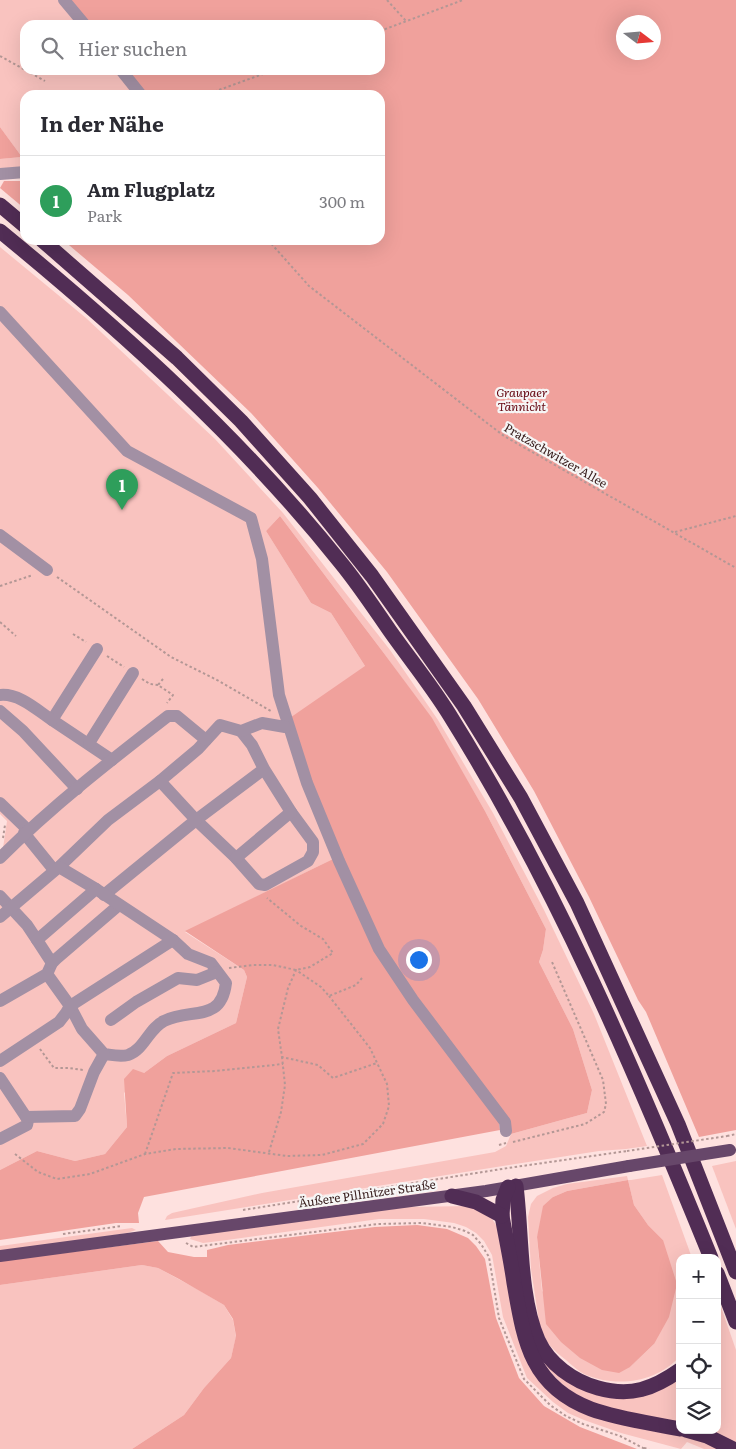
<!DOCTYPE html>
<html lang="de">
<meta charset="utf-8">
<style>
body{margin:0;font-family:Literata,serif;background:#f7f7f7;color:#2b2b33}
.controls{position:absolute;right:15px;bottom:15px;display:grid;overflow:hidden;border-radius:10px;box-shadow:0 5px 20px #0002}
.controls button{width:45px;height:45px;display:grid;place-items:center;padding:0;border:0;border-bottom:1px solid #e1e1e2;background:#fff;color:#2b2b33;font:25px sans-serif}
.compass{position:absolute;left:616px;top:15px;width:45px;height:45px;border-radius:50%;background:#fff;box-shadow:0 5px 20px #0002;rotate:106deg}
.you{position:absolute;left:418px;top:959px;width:18px;height:18px;margin:-12px;border:4px solid #fff;border-radius:50%;background:#1a73e8;box-shadow:0 0 0 8px #1a73e833}
.badge{display:grid;place-items:center;width:32px;height:32px;border-radius:50%;background:#1a73e8;color:#fff;font-size:16px;font-weight:700}
.pin{position:absolute;translate:-50% -41px;filter:drop-shadow(0 1px 2px #0008)}
.pin::after{content:'';position:absolute;top:26px;width:18px;height:15px;background:inherit;clip-path:polygon(0 0,100% 0,50% 100%)}
.list{margin:0;padding:0;list-style:none}
h2{display:flex;justify-content:space-between;align-items:center;height:65px;margin:0;padding:0 20px;font-size:21px}
h2 small{font-size:16px;font-weight:400;color:#7c7c81}
.list li{display:grid;grid-template-columns:32px 1fr auto;gap:15px;align-items:center;box-sizing:border-box;height:90px;padding:0 20px;border-top:1px solid #e1e1e2}
.list b{display:block;font-size:19px;white-space:nowrap}
.list p{margin:0;font-size:16px;white-space:nowrap;color:#7c7c81}
.list em{font-size:16px;font-style:normal;color:#7c7c81}
.icon{flex:none;width:28px;height:28px;fill:none;stroke:currentColor;stroke-width:2;stroke-linecap:round;stroke-linejoin:round}
.map{position:relative;flex:none;width:736px;height:1449px;overflow:hidden}
.search{position:absolute;background:#fff;box-shadow:0 5px 20px #0002;left:20px;top:20px;width:365px;height:55px;display:flex;align-items:center;gap:12px;box-sizing:border-box;padding:0 18px;border-radius:15px;color:#7c7c81;font-size:19px}
.panel{position:absolute;background:#fff;box-shadow:0 5px 20px #0002;left:20px;top:90px;width:365px;height:155px;border-radius:15px}
.map>svg:first-child{display:block}
</style>
<div class="map">
<svg width="736" height="1449" viewBox="0 0 736 1449">
<rect width="100%" height="100%" fill="#fee1df"/>
<!-- green -->
<g fill="#f9c3bf" fill-rule="evenodd">
<path d="M0,0H60L80,25H25V70H117L137,95H25V168H0V159L22,157L0,127Z"/>
<path d="M0,247L86,318L215,439L283,513L390,650L438,720L493,813L544,910L594,1014L647,1146L626,1149L599,1151L509,1165L165,1220L167,1216L172,1213L262,1193L495,1152L506,1146L511,1134L587,1113L592,1090L573,1029L539,962L543,950L546,929L485,811L431,718L383,652L280,516L266,531L311,603L331,613L365,666L333,859L185,932L244,970L247,977L236,1023L167,1056L144,1073L124,1093L127,1127L105,1154L75,1161L37,1151L0,1170V850L3,848L7,821L0,814Z"/>
<path d="M736,1161V1229L712,1166Z"/>
<path d="M662,1175L692,1258H680V1356C657,1383 615,1388 584,1374C578,1371 572,1365 566,1360C554,1351 545,1342 540,1328L531,1269L528,1217L531,1204L537,1196L553,1188L567,1184L627,1176L628,1180H631ZM628,1180L634,1205L648,1225L663,1240L654,1344L630,1367L542,1291L537,1237L553,1197L567,1191Z"/>
<path d="M470,1206L492,1219L498,1228L539,1376L635,1427L658,1432L661,1430L704,1441L718,1449H704L687,1442L681,1449L621,1433L584,1420L568,1413L553,1402L527,1378L503,1317L492,1255L484,1241L476,1233L466,1227L454,1223L424,1219H379L227,1240L203,1243L190,1239L192,1235L405,1207Z"/>
<path d="M132,1228L136,1230L127,1233L0,1253V1246Z"/>
<path d="M142,1265L158,1268L197,1289L224,1305L233,1320L236,1337L231,1358L204,1388L184,1415L132,1449H0V1285Z"/>
<path d="M719,1306L721,1307L736,1350V1443L703,1430H717V1314Z"/>
<path d="M540,1356L595,1394L680,1376V1424C625,1412 570,1410 540,1356Z"/>
</g>
<!-- forest -->
<g fill="#f0a19c" fill-rule="evenodd">
<path d="M71,0H736V1130L699,1137L646,1012L638,1000L589,897L534,791L478,699L387,572L318,488L251,413L128,295L63,240H380V95H147L127,70H380V25H91ZM624,22H654V52H624Z"/>
<path d="M0,127L22,157L0,159Z"/>
<path d="M4,181H25V209L0,188Z"/>
<path d="M280,516L383,652L432,718L485,811L546,929L543,950L539,962L573,1029L592,1090L587,1113L511,1134L499,1123L500,1130L144,1197L138,1213L139,1223H116L0,1240V1170L37,1151L75,1161L105,1154L127,1127L124,1079L133,1069L144,1073L167,1056L236,1023L247,977L244,970L185,931L333,859L284,722L365,666L331,613L311,603L266,531Z"/>
<path d="M628,1180L634,1205L648,1225L663,1240L677,1284L669,1317L654,1344L630,1367L619,1373L602,1370L580,1358L561,1342L546,1324L537,1237L543,1206L553,1197L567,1191Z"/>
<path d="M417,1225L447,1229L468,1238L476,1246L485,1259L496,1318L519,1378L544,1406L580,1427L637,1449H132L184,1415L204,1388L231,1358L236,1336L233,1319L224,1305L179,1279L158,1268L142,1265L0,1285V1261L158,1241L168,1252L194,1257H207V1250L228,1245L375,1227Z"/>
</g>
<g fill="none" stroke-linecap="round" stroke-linejoin="round">
<!-- path -->
<g stroke="#b39795" stroke-width="2" stroke-dasharray="2.5 2.5" stroke-linecap="butt">
<path d="M387,0L406,21"/>
<path d="M380,31L463,0"/>
<path d="M0,56L45,81"/>
<path d="M205,95L274,70"/>
<path d="M268,240L309,286L504,436L736,568"/>
<path d="M675,532L736,516"/>
<path d="M57,577L171,657L217,680L271,711"/>
<path d="M0,586L33,575"/>
<path d="M0,622L16,636"/>
<path d="M73,634L86,642"/>
<path d="M107,656L124,667"/>
<path d="M142,679L150,684L158,685"/>
<path d="M163,679L158,685L173,695L167,703"/>
<path d="M3,838L5,825"/>
<path d="M229,968L253,965H273L296,970L310,967L333,953L323,939L301,926L267,898"/>
<path d="M362,978L356,985L329,996L321,987L296,970L288,988L278,1029L282,1057L318,1065L333,1078L377,1063"/>
<path d="M40,1049L54,1068H69L83,1070"/>
<path d="M727,1136L736,1134"/>
<path d="M513,1142L585,1124L604,1112L606,1104L603,1080L552,962"/>
<path d="M499,1145L506,1143"/>
<path d="M269,1152L281,1112L285,1085L282,1057"/>
<path d="M15,1154L38,1172L57,1179L90,1174L145,1154L176,1149L228,1148L287,1156L322,1155L363,1144L383,1124L389,1106L387,1084L370,1048L329,996"/>
<path d="M145,1154L173,1073L215,1071L283,1064"/>
<path d="M243,1210L508,1168L627,1151"/>
<path d="M63,1234L122,1226"/>
<path d="M186,1243L193,1247L378,1224L422,1223L452,1227L465,1231L473,1235L481,1244L489,1257L499,1318L524,1379L550,1405L566,1416L583,1424L620,1436L645,1449"/>
<path d="M644,1448L649,1449"/>
</g>
<!-- minor -->
<g stroke="#a290a4" stroke-width="12">
<path d="M64,0L85,25"/>
<path d="M121,70L141,95"/>
<path d="M0,174L25,172"/>
<path d="M0,312L127,451L251,518L262,559L279,695L307,783L339,861L379,949L413,1000L505,1122L506,1131"/>
<path d="M0,535L47,570"/>
<path d="M97,649L52,720L112,760"/>
<path d="M0,695C19,693 37,710 52,720"/>
<path d="M0,711L23,731L77,789"/>
<path d="M241,731L252,745L264,769L291,812L313,842V852L308,861L265,885L259,884L236,858L196,820L264,769"/>
<path d="M89,743L133,673"/>
<path d="M160,781L198,749L220,725L241,731L262,723L285,727"/>
<path d="M0,803L28,830"/>
<path d="M24,833L54,870"/>
<path d="M0,858C52,806 110,761 168,716H177L206,740"/>
<path d="M236,858L291,812"/>
<path d="M59,867L108,820L160,781L196,820L104,895"/>
<path d="M0,896L27,925L37,940"/>
<path d="M0,917L59,867L96,889"/>
<path d="M47,974L70,1006L82,1029L104,1054C112,1055 120,1057 128,1055C144,1050 149,1028 164,1021C190,1007 221,1024 226,983L211,963L188,954L173,940"/>
<path d="M0,1001L47,974L52,963L56,959L119,905"/>
<path d="M111,1020L136,1002L178,978L197,980L217,972"/>
<path d="M0,1061L59,1022L66,1013L70,1006L173,940L96,889L37,940L52,963"/>
<path d="M0,1078L28,1120L27,1125L0,1139"/>
<path d="M26,1117L75,1116L80,1109L94,1072L104,1054"/>
</g>
<!-- major -->
<path stroke="#67476a" stroke-width="12" d="M0,1256L486,1191L629,1166"/>
<!-- highway -->
<g stroke="#512d55" stroke-width="15">
<path d="M0,205L25,226"/>
<path d="M0,231C123,332 242,439 341,563C359,585 374,608 390,631C409,658 431,685 449,714C556,885 635,1071 711,1258"/>
<path d="M42,240L177,358L241,421L310,498L372,576L464,706L521,798L577,903L678,1124L736,1272"/>
<path d="M516,1186C522,1233 519,1297 538,1340C549,1364 573,1381 598,1388C631,1397 653,1389 680,1370"/>
<path d="M508,1187L503,1200L502,1216C506,1238 511,1261 514,1283C524,1340 530,1386 591,1409C619,1419 651,1423 680,1429"/>
<path d="M452,1196L476,1202L502,1216"/>
<path d="M717,1273L736,1322"/>
<path d="M686,1430L707,1436L733,1449"/>
</g>
<!-- path-bridge -->
<path stroke="#b39795" stroke-width="2" stroke-dasharray="2.5 2.5" stroke-linecap="butt" d="M627,1151L727,1136"/>
<!-- major-bridge -->
<path stroke="#67476a" stroke-width="12" d="M629,1166L730,1150"/>
</g>
<g text-anchor="middle" dominant-baseline="central" stroke-width="4.5" stroke-linejoin="round" paint-order="stroke">
<!-- park labels -->
<g font-size="12" font-style="italic" fill="#660812" stroke="#f6f6f6">
<text x="522" y="392">Graupaer<tspan x="522" dy="14">Tännicht</tspan></text>
</g>
<!-- street labels -->
<g font-size="12" fill="#3b2120" stroke="#f6f6f6">
<text transform="translate(556 455) rotate(30)">Pratzschwitzer Allee</text>
<text transform="translate(367 1193) rotate(-8)">Äußere Pillnitzer Straße</text>
</g>
</g>
</svg>
<div class="controls">
<button>+</button>
<button>−</button>
<button><svg class="icon" aria-label="locate" viewBox="0 0 24 24"><circle cx="12" cy="12" r="6"/><path d="M12 2v4M12 18v4M2 12h4M18 12h4"/></svg></button>
<button><svg class="icon" aria-label="layers" viewBox="0 0 24 24"><path d="M12 4l9 5-9 5-9-5zM3 14l9 5 9-5"/></svg></button>
</div>
<svg class="compass" viewBox="-18 -18 36 36"><path d="M0-13l5 13h-10z" fill="#e53935"/><path d="M0 13l5-13h-10z" fill="#7c7c81"/></svg>
<div class="you"></div>
<div class="pin badge" style="left:122px;top:510px;background:#2e9e5b">1</div>
<div class="search"><svg class="icon" aria-label="search" viewBox="0 0 24 24"><circle cx="10" cy="10" r="6"/><path d="M15 15l6 6"/></svg>Hier suchen</div>
<section class="panel">
<h2>In der Nähe<small></small></h2>
<ul class="list">
<li><span class="badge" style="background:#2e9e5b">1</span><div><b>Am Flugplatz</b><p>Park</p></div><em>300 m</em></li>
</ul>
</section>
</div>
